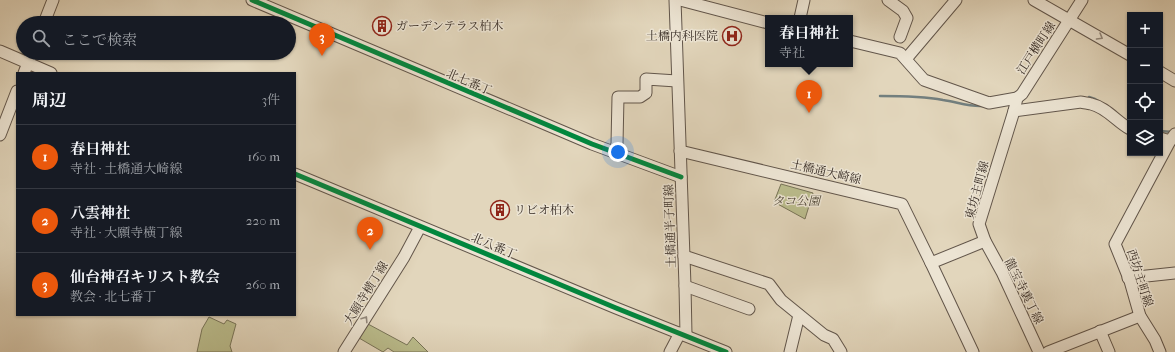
<!DOCTYPE html>
<html lang="ja">
<meta charset="utf-8">
<style>
body{margin:0;font-family:"IM FELL French Canon","Noto Serif JP",serif;background:#20242c;color:#f1f3f6}
.controls{position:absolute;right:12px;top:12px;display:grid;overflow:hidden;border-radius:0px;box-shadow:0 1px 3px #0004}
.controls button{width:36px;height:36px;display:grid;place-items:center;padding:0;border:0;border-bottom:1px solid #363941;background:#171b24;color:#f1f3f6;font:20px sans-serif}
.you{position:absolute;left:618px;top:152px;width:14px;height:14px;margin:-10px;border:3px solid #fff;border-radius:50%;background:#1a73e8;box-shadow:0 0 0 6px #1a73e833}
.badge{display:grid;place-items:center;width:26px;height:26px;border-radius:50%;background:#ea580c;color:#fff;font-size:13px;font-weight:700}
.pin{position:absolute;translate:-50% -33px;filter:drop-shadow(0 1px 2px #0008)}
.pin::after{content:'';position:absolute;top:21px;width:14px;height:12px;background:inherit;clip-path:polygon(0 0,100% 0,50% 100%)}
.popup{position:absolute;left:765px;top:15px;width:88px;height:52px;box-sizing:border-box;display:grid;place-content:center;border-radius:0px;background:#171b24;filter:drop-shadow(0 1px 3px #0005);font-size:13px;white-space:nowrap;color:#9ea1a6}
.popup b{font-size:15px;color:#f1f3f6}
.popup::after{content:'';position:absolute;left:50%;top:100%;margin-left:-8px;border:8px solid transparent;border-top-color:#171b24}
.list{margin:0;padding:0;list-style:none}
h2{display:flex;justify-content:space-between;align-items:center;height:52px;margin:0;padding:0 16px;font-size:17px}
h2 small{font-size:13px;font-weight:400;color:#9ea1a6}
.list li{display:grid;grid-template-columns:26px 1fr auto;gap:12px;align-items:center;box-sizing:border-box;height:64px;padding:0 16px;border-top:1px solid #363941}
.list b{display:block;font-size:15px;white-space:nowrap}
.list p{margin:0;font-size:13px;white-space:nowrap;color:#9ea1a6}
.list em{font-size:13px;font-style:normal;color:#9ea1a6}
.icon{flex:none;width:22px;height:22px;fill:none;stroke:currentColor;stroke-width:2;stroke-linecap:round;stroke-linejoin:round}
.map{position:relative;flex:none;width:1175px;height:352px;overflow:hidden}
.search{position:absolute;background:#171b24;box-shadow:0 1px 3px #0004;left:16px;top:16px;width:280px;height:44px;display:flex;align-items:center;gap:10px;box-sizing:border-box;padding:0 14px;border-radius:22px;color:#9ea1a6;font-size:15px}
.panel{position:absolute;background:#171b24;box-shadow:0 1px 3px #0004;left:16px;top:72px;width:280px;height:244px;border-radius:0px}
.map>svg:first-child{display:block}
</style>
<div class="map">
<svg width="1175" height="352" viewBox="0 0 1175 352">
<rect width="100%" height="100%" fill="#e2d6bc"/>
<filter id="stains"><feTurbulence type="fractalNoise" baseFrequency=".005" numOctaves="4"/><feColorMatrix values="0 0 0 0 .2 0 0 0 0 .09 0 0 0 0 .02 0 0 0 .5 -.17"/></filter>
<radialGradient id="worn" r=".72"><stop offset=".6" stop-color="#630" stop-opacity="0"/><stop offset="1" stop-color="#630" stop-opacity=".3"/></radialGradient>
<!-- green -->
<g fill="#babc8c" stroke="#787458">
<path d="M781,184L813,193L805,219L774,202Z"/>
<path d="M209,317L224,324L227,320L236,324L230,346L232,352H197L202,329Z"/>
<path d="M368,324L407,345L413,337L428,352H394L388,348L383,352L359,338Z"/>
</g>
<g fill="none" stroke-linecap="round" stroke-linejoin="round">
<!-- stream -->
<g stroke="#727f7f" stroke-width="2.5">
<path d="M880,96C901,96 922,96 943,100C957,102 969,107 983,106"/>
<path d="M1089,97L1095,99L1100,102"/>
<path d="M1160,131L1173,132"/>
</g>
<defs>
<g id="minor">
<path d="M252,0L538,121L592,144L681,177"/>
<path d="M675,0L685,286L686,335"/>
<path d="M680,0L768,23"/>
<path d="M888,0L903,11L907,18L900,37"/>
<path d="M1034,0L1130,55"/>
<path d="M800,18L804,0"/>
<path d="M44,23L53,0"/>
<path d="M850,41L900,53L924,80L989,103L1017,98"/>
<path d="M0,51L51,73"/>
<path d="M906,59L956,0"/>
<path d="M1160,72L1175,81"/>
<path d="M24,73L32,53"/>
<path d="M1014,111L1081,102C1084,103 1088,103 1091,104C1106,107 1117,122 1130,129"/>
<path d="M0,135L17,91"/>
<path d="M1160,138L1170,141L1175,134"/>
<path d="M680,151L902,204L931,263"/>
<path d="M614,152L617,144L618,97H640L646,93V79L677,81"/>
<path d="M295,174L616,308L726,352"/>
<path d="M985,241L1002,272L1039,352"/>
<path d="M684,256L769,284L781,300L824,335L833,339L841,352"/>
<path d="M1128,278L1175,273"/>
<path d="M685,286L749,309"/>
<path d="M1100,331L1109,352"/>
<path d="M344,352L404,257L420,227"/>
<path d="M670,352L680,333"/>
<path d="M790,352L799,315"/>
<path d="M973,352L931,263L985,241L979,224L1014,111L1017,98L1022,94L1082,0"/>
<path d="M1048,352L1140,316"/>
<path d="M1160,352L1155,340L1140,316L1130,281L1115,244L1170,141"/>
</g>
</defs>
<!-- minor casing -->
<use href="#minor" stroke="#62564b" stroke-width="13"/>
<!-- minor -->
<use href="#minor" stroke="#ece4d3" stroke-width="11"/>
<defs>
<g id="cycleway">
<path d="M252,0L538,121L592,144L681,177"/>
<path d="M295,174L616,308L726,352"/>
</g>
</defs>
<!-- cycleway casing -->
<use href="#cycleway" stroke="#ece4d3" stroke-width="8"/>
<!-- cycleway -->
<use href="#cycleway" stroke="#00873e" stroke-width="5"/>
</g>
<!-- one-way arrows -->
<defs><path id="oneway-chevron" d="M-2-3.5L2.5 0L-2 3.5" fill="none" stroke-width="1.6" stroke-linecap="round" stroke-linejoin="round"/></defs>
<g stroke="#92887c">
<use href="#oneway-chevron" transform="translate(1100 37) rotate(30)"/>
<use href="#oneway-chevron" transform="translate(365 319) rotate(-57)"/>
</g>
<!-- icons -->
<defs>
<symbol id="building-ring" viewBox="-11 -11 22 22"><circle r="9.5" fill="#ece4d3" stroke="#8f2418" stroke-width="1.5"/><path d="M-4-6H4V6H1V3H-1V6H-4ZM-2.5-4.3h1.7v1.8h-1.7ZM.8-4.3h1.7v1.8H.8ZM-2.5-1h1.7V.8h-1.7ZM.8-1h1.7V.8H.8Z" fill="#8f2418"/></symbol>
<symbol id="hospital-ring" viewBox="-11 -11 22 22"><circle r="9.5" fill="#ece4d3" stroke="#8f2418" stroke-width="1.5"/><path d="M-5-5h3v3.5h4V-5h3V5h-3V1.5h-4V5h-3Z" fill="#8f2418"/></symbol>
</defs>
<g fill-rule="evenodd">
<use href="#building-ring" x="371" y="15" width="22" height="22"/>
<use href="#hospital-ring" x="721" y="25" width="22" height="22"/>
<use href="#building-ring" x="489" y="199" width="22" height="22"/>
</g>
<g text-anchor="middle" dominant-baseline="central" stroke-width="3" stroke-linejoin="round" paint-order="stroke">
<!-- poi labels -->
<g font-size="12" fill="#372c25" stroke="#ece4d3" text-anchor="start">
<text x="396" y="26">ガーデンテラス柏木</text>
<text x="718" y="36" text-anchor="end">土橋内科医院</text>
<text x="514" y="210">リビオ柏木</text>
</g>
<!-- street labels -->
<g font-size="12" fill="#372c25" stroke="#ece4d3">
<text transform="translate(1036 48) rotate(-57)">江戸横町線</text>
<text transform="translate(469 82) rotate(23)">北七番丁</text>
<text transform="translate(826 172) rotate(13)">土橋通大崎線</text>
<text transform="translate(977 190) rotate(-75)">東坊主町線</text>
<text transform="translate(670 226) rotate(-92)">土橋通半子町線</text>
<text transform="translate(494 246) rotate(23)">北八番丁</text>
<text transform="translate(1140 278) rotate(72)">西坊主町線</text>
<text transform="translate(1024 291) rotate(64)">龍宝寺裏丁線</text>
<text transform="translate(366 293) rotate(-58)">大願寺横丁線</text>
</g>
<!-- park labels -->
<g font-size="12" font-style="italic" fill="#51493a" stroke="#ece4d3">
<text x="796" y="201">タコ公園</text>
</g>
</g>
<rect width="100%" height="100%" filter="url(#stains)"/>
<rect width="100%" height="100%" fill="url(#worn)"/>
</svg>
<div class="controls">
<button>+</button>
<button>−</button>
<button><svg class="icon" aria-label="locate" viewBox="0 0 24 24"><circle cx="12" cy="12" r="6"/><path d="M12 2v4M12 18v4M2 12h4M18 12h4"/></svg></button>
<button><svg class="icon" aria-label="layers" viewBox="0 0 24 24"><path d="M12 4l9 5-9 5-9-5zM3 14l9 5 9-5"/></svg></button>
</div>
<div class="you"></div>
<div class="pin badge" style="left:809px;top:113px">1</div>
<div class="popup"><b>春日神社</b>寺社</div>
<div class="pin badge" style="left:370px;top:250px">2</div>
<div class="pin badge" style="left:322px;top:56px">3</div>
<div class="search"><svg class="icon" aria-label="search" viewBox="0 0 24 24"><circle cx="10" cy="10" r="6"/><path d="M15 15l6 6"/></svg>ここで検索</div>
<section class="panel">
<h2>周辺<small>3件</small></h2>
<ul class="list">
<li><span class="badge">1</span><div><b>春日神社</b><p>寺社 · 土橋通大崎線</p></div><em>160 m</em></li>
<li><span class="badge">2</span><div><b>八雲神社</b><p>寺社 · 大願寺横丁線</p></div><em>220 m</em></li>
<li><span class="badge">3</span><div><b>仙台神召キリスト教会</b><p>教会 · 北七番丁</p></div><em>260 m</em></li>
</ul>
</section>
</div>
